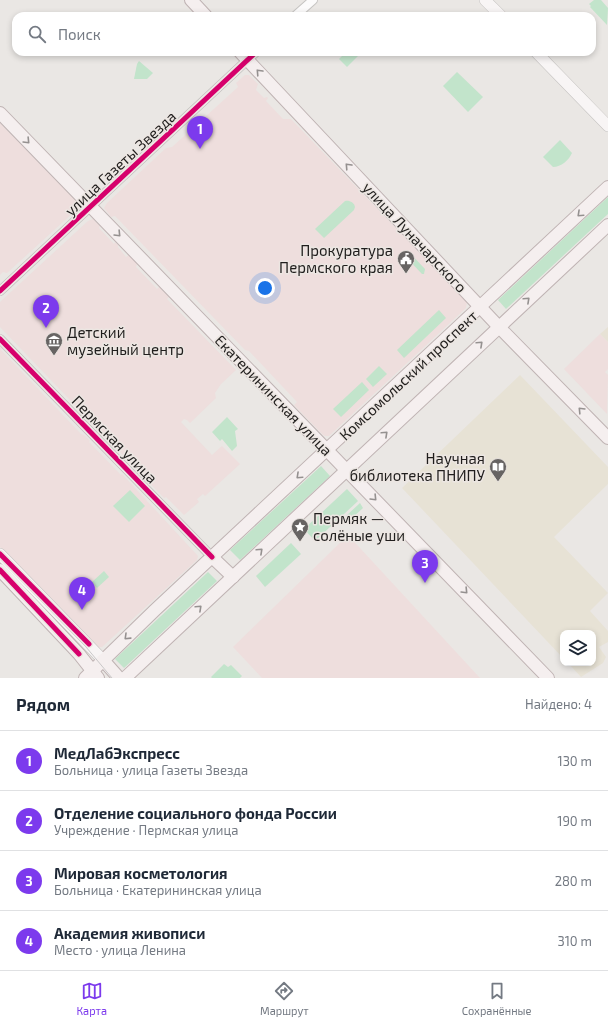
<!DOCTYPE html>
<html lang="ru">
<meta charset="utf-8">
<style>
body{margin:0;font-family:"Exo 2",sans-serif;background:#f6f6f7;color:#1f2937}
.controls{position:absolute;right:12px;bottom:12px;display:grid;overflow:hidden;border-radius:8px;box-shadow:0 2px 6px #0003}
.controls button{width:36px;height:36px;display:grid;place-items:center;padding:0;border:0;border-bottom:1px solid #e0e1e3;background:#fff;color:#1f2937;font:20px sans-serif}
.you{position:absolute;left:265px;top:288px;width:14px;height:14px;margin:-10px;border:3px solid #fff;border-radius:50%;background:#1a73e8;box-shadow:0 0 0 6px #1a73e833}
.badge{display:grid;place-items:center;width:26px;height:26px;border-radius:50%;background:#7c3aed;color:#fff;font-size:13px;font-weight:700}
.pin{position:absolute;translate:-50% -33px;filter:drop-shadow(0 1px 2px #0008)}
.pin::after{content:'';position:absolute;top:21px;width:14px;height:12px;background:inherit;clip-path:polygon(0 0,100% 0,50% 100%)}
.list{margin:0;padding:0;list-style:none}
h2{display:flex;justify-content:space-between;align-items:center;height:52px;margin:0;padding:0 16px;font-size:17px}
h2 small{font-size:13px;font-weight:400;color:#747a83}
.list li{display:grid;grid-template-columns:26px 1fr auto;gap:12px;align-items:center;box-sizing:border-box;height:60px;padding:0 16px;border-top:1px solid #e0e1e3}
.list b{display:block;font-size:15px;white-space:nowrap}
.list p{margin:0;font-size:13px;white-space:nowrap;color:#747a83}
.list em{font-size:13px;font-style:normal;color:#747a83}
.icon{flex:none;width:22px;height:22px;fill:none;stroke:currentColor;stroke-width:2;stroke-linecap:round;stroke-linejoin:round}
.map{position:relative;flex:none;width:608px;height:678px;overflow:hidden}
.search{position:absolute;background:#fff;box-shadow:0 2px 6px #0003;left:12px;right:12px;top:12px;height:44px;display:flex;align-items:center;gap:10px;box-sizing:border-box;padding:0 14px;border-radius:12px;color:#747a83;font-size:15px}
.sheet{height:292px;background:#fff}
nav{display:flex;justify-content:space-around;align-items:center;box-sizing:border-box;height:56px;border-top:1px solid #e0e1e3;background:#fff;font-size:11px;color:#747a83}
nav a{display:grid;justify-items:center;gap:2px}
nav .on{color:#7c3aed}
.map>svg:first-child{display:block}
</style>
<div class="map">
<svg width="608" height="678" viewBox="0 0 608 678">
<rect width="100%" height="100%" fill="#eae7e4"/>
<!-- commercial -->
<g fill="#eededd">
<path d="M245,75H249L258,84L256,90L264,98L267,97L268,98L266,101L283,119H291L467,302L466,308L329,436H325L323,435L294,405L297,402L249,351L245,350L115,216L111,217L104,208L107,203L166,148L172,147L238,87L236,83Z"/>
<path d="M0,123L74,199L77,205L75,211L7,273L3,272L0,275Z"/>
<path d="M93,219L100,226L99,228L114,244L115,242L118,245V247L126,257L129,255L137,264L136,267L157,289L159,287L169,297L167,299L236,370L221,384L215,393L216,398L190,423L187,420L184,419L181,422L212,455L222,446L240,464L205,496L203,494L197,499L199,502L184,515L166,497L164,498L0,327V302L88,221Z"/>
<path d="M600,334L608,342V369L605,372L608,375L607,414L564,369Z"/>
<path d="M0,347L2,349L1,350L81,434L84,435L90,441L89,442L121,475L122,474L198,556L197,560L102,647H97L94,645L0,547Z"/>
<path d="M348,535L480,678H262L233,647Z"/>
</g>
<!-- education -->
<g fill="#e7e2d5">
<path d="M608,327V342L600,334Z"/>
<path d="M520,375L608,467V484L554,537L608,593L590,611L608,631V642L599,647L606,657L603,663L581,677L568,663H593V633H563V658L402,488Z"/>
</g>
<!-- green -->
<g fill="#c2e4cb">
<path d="M594,0H601L608,8L607,25L590,7L591,6L589,4Z"/>
<path d="M346,52H355L358,56L347,67L339,59Z"/>
<path d="M139,61L153,73L147,79H134L137,64Z"/>
<path d="M457,72L483,97L468,112L443,86Z"/>
<path d="M560,140L572,153C569,160 561,167 553,167L543,157Z"/>
<path d="M608,197V214L506,309L498,300Z"/>
<path d="M345,201C349,200 354,202 355,207L354,210L324,238L315,229Z"/>
<path d="M407,250L425,269L424,274H422L403,254Z"/>
<path d="M439,310L446,318L404,358L397,350Z"/>
<path d="M379,366L387,374L373,387L366,379Z"/>
<path d="M362,382L369,390L341,417L333,409Z"/>
<path d="M227,417L238,429L235,431L237,446L232,451L222,439L220,441L212,432Z"/>
<path d="M321,466L330,476L240,560L230,550Z"/>
<path d="M347,489L358,501L315,541L304,529Z"/>
<path d="M130,490L145,506L129,522L113,506Z"/>
<path d="M360,503L363,508L350,520L346,516Z"/>
<path d="M291,543L301,554L265,587L256,576Z"/>
<path d="M104,571L109,577L97,588L92,582Z"/>
<path d="M208,572L217,581L124,668L115,659Z"/>
<path d="M224,664L228,667L231,665L242,676L240,678H212L211,677Z"/>
</g>
<g fill="none" stroke-linecap="round" stroke-linejoin="round">
<defs>
<g id="street">
<path d="M295,16L313,0"/>
<path d="M0,291L256,52"/>
<path d="M0,339L212,557"/>
</g>
<g id="secondary">
<path d="M485,0L501,16"/>
<path d="M536,52L608,126"/>
<path d="M0,554L103,660"/>
</g>
<g id="primary">
<path d="M191,0L206,16"/>
<path d="M240,52L499,327L608,438"/>
<path d="M0,113L548,678"/>
<path d="M212,557L233,577"/>
<path d="M0,570L79,654L98,678"/>
<path d="M103,660L119,678"/>
<path d="M85,678L155,610L608,187"/>
<path d="M125,678L608,225"/>
</g>
</defs>
<!-- street casing -->
<use href="#street" stroke="#c6c4c2" stroke-width="10"/>
<!-- secondary casing -->
<use href="#secondary" stroke="#c6c4c2" stroke-width="12"/>
<!-- primary casing -->
<use href="#primary" stroke="#bfb3b3" stroke-width="14"/>
<!-- street -->
<use href="#street" stroke="#fcfbfb" stroke-width="8"/>
<!-- secondary -->
<use href="#secondary" stroke="#f8f5f5" stroke-width="11"/>
<!-- primary -->
<use href="#primary" stroke="#f5efef" stroke-width="12"/>
<!-- tram -->
<path stroke="#c9c8c8" stroke-width="1" d="M0,559L86,647L112,678"/>
<defs>
<g id="cycleway">
<path d="M0,291L256,52"/>
<path d="M0,339L212,557"/>
<path d="M0,554L89,644"/>
<path d="M0,570L79,654"/>
</g>
</defs>
<!-- cycleway casing -->
<use href="#cycleway" stroke="#ece6e2" stroke-width="8"/>
<!-- cycleway -->
<use href="#cycleway" stroke="#d6006c" stroke-width="5"/>
</g>
<!-- one-way arrows -->
<defs><path id="oneway-chevron" d="M-2-3.5L2.5 0L-2 3.5" fill="none" stroke-width="1.6" stroke-linecap="round" stroke-linejoin="round"/></defs>
<g stroke="#959190">
<use href="#oneway-chevron" transform="translate(259 72) rotate(-133)"/>
<use href="#oneway-chevron" transform="translate(27 141) rotate(46)"/>
<use href="#oneway-chevron" transform="translate(348 166) rotate(-133)"/>
<use href="#oneway-chevron" transform="translate(580 214) rotate(137)"/>
<use href="#oneway-chevron" transform="translate(118 234) rotate(46)"/>
<use href="#oneway-chevron" transform="translate(527 300) rotate(-43)"/>
<use href="#oneway-chevron" transform="translate(480 344) rotate(-43)"/>
<use href="#oneway-chevron" transform="translate(581 410) rotate(-134)"/>
<use href="#oneway-chevron" transform="translate(385 434) rotate(-43)"/>
<use href="#oneway-chevron" transform="translate(299 476) rotate(137)"/>
<use href="#oneway-chevron" transform="translate(374 498) rotate(46)"/>
<use href="#oneway-chevron" transform="translate(260 551) rotate(-43)"/>
<use href="#oneway-chevron" transform="translate(465 591) rotate(46)"/>
<use href="#oneway-chevron" transform="translate(199 608) rotate(-43)"/>
<use href="#oneway-chevron" transform="translate(127 637) rotate(136)"/>
</g>
<!-- icons -->
<defs>
<symbol id="civic-pin" viewBox="-11 -11 22 30"><path d="M0 17L-7.5 6A9.5 9.5 0 1 1 7.5 6Z" fill="#676463" stroke="#ece6e2"/><path d="M-.6-6.5H3V-4.5H.6V-3L4-1V1h2V6H-6V1h2V-1L-.6-3ZM-1.2 2.5V6h2.4V2.5Z" fill="#fff"/></symbol>
<symbol id="museum-pin" viewBox="-11 -11 22 30"><path d="M0 17L-7.5 6A9.5 9.5 0 1 1 7.5 6Z" fill="#676463" stroke="#ece6e2"/><path d="M0-6L6-3V-2H-6V-3ZM-5-1h2V3h-2ZM-1-1h2V3h-2ZM3-1h2V3H3ZM-6 4H6V6H-6Z" fill="#fff"/></symbol>
<symbol id="library-pin" viewBox="-11 -11 22 30"><path d="M0 17L-7.5 6A9.5 9.5 0 1 1 7.5 6Z" fill="#676463" stroke="#ece6e2"/><path d="M-6-4Q-3-5.5-.7-3.5V5Q-3 3-6 4ZM6-4Q3-5.5 .7-3.5V5Q3 3 6 4Z" fill="#fff"/></symbol>
<symbol id="sight-pin" viewBox="-11 -11 22 30"><path d="M0 17L-7.5 6A9.5 9.5 0 1 1 7.5 6Z" fill="#676463" stroke="#ece6e2"/><path d="M0-6L1.8-2.2L6-1.7L2.9 1.2L3.7 5.4L0 3.3L-3.7 5.4L-2.9 1.2L-6-1.7L-1.8-2.2Z" fill="#fff"/></symbol>
</defs>
<g fill-rule="evenodd">
<use href="#civic-pin" x="396" y="249" width="20" height="27"/>
<use href="#museum-pin" x="44" y="331" width="20" height="27"/>
<use href="#library-pin" x="488" y="457" width="20" height="27"/>
<use href="#sight-pin" x="290" y="517" width="20" height="27"/>
</g>
<g text-anchor="middle" dominant-baseline="central" stroke-width="3" stroke-linejoin="round" paint-order="stroke">
<!-- street labels -->
<g font-size="15" fill="#201e1d" stroke="#ece6e2">
<text transform="translate(120 163) rotate(-43)">улица Газеты Звезда</text>
<text transform="translate(415 237) rotate(47)">улица Луначарского</text>
<text transform="translate(408 375) rotate(-43)">Комсомольский проспект</text>
<text transform="translate(274 395) rotate(46)">Екатерининская улица</text>
<text transform="translate(115 439) rotate(46)">Пермская улица</text>
</g>
<!-- poi labels -->
<g font-size="15" fill="#201e1d" stroke="#ece6e2" text-anchor="end">
<text x="393" y="250">Прокуратура<tspan x="393" dy="17">Пермского края</tspan></text>
<text x="67" y="332" text-anchor="start">Детский<tspan x="67" dy="17">музейный центр</tspan></text>
<text x="485" y="458">Научная<tspan x="485" dy="17">библиотека ПНИПУ</tspan></text>
<text x="313" y="518" text-anchor="start">Пермяк —<tspan x="313" dy="17">солёные уши</tspan></text>
</g>
</g>
</svg>
<div class="controls">
<button><svg class="icon" aria-label="layers" viewBox="0 0 24 24"><path d="M12 4l9 5-9 5-9-5zM3 14l9 5 9-5"/></svg></button>
</div>
<div class="you"></div>
<div class="pin badge" style="left:200px;top:149px">1</div>
<div class="pin badge" style="left:46px;top:328px">2</div>
<div class="pin badge" style="left:425px;top:583px">3</div>
<div class="pin badge" style="left:82px;top:610px">4</div>
<div class="search"><svg class="icon" aria-label="search" viewBox="0 0 24 24"><circle cx="10" cy="10" r="6"/><path d="M15 15l6 6"/></svg>Поиск</div>
</div>
<section class="sheet">
<h2>Рядом<small>Найдено: 4</small></h2>
<ul class="list">
<li><span class="badge">1</span><div><b>МедЛабЭкспресс</b><p>Больница · улица Газеты Звезда</p></div><em>130 m</em></li>
<li><span class="badge">2</span><div><b>Отделение социального фонда России</b><p>Учреждение · Пермская улица</p></div><em>190 m</em></li>
<li><span class="badge">3</span><div><b>Мировая косметология</b><p>Больница · Екатерининская улица</p></div><em>280 m</em></li>
<li><span class="badge">4</span><div><b>Академия живописи</b><p>Место · улица Ленина</p></div><em>310 m</em></li>
</ul>
</section>
<nav>
<a class="on"><svg class="icon" aria-label="map" viewBox="0 0 24 24"><path d="M3 6l6-2 6 2 6-2v14l-6 2-6-2-6 2zM9 4v14M15 6v14"/></svg>Карта</a>
<a><svg class="icon" aria-label="directions" viewBox="0 0 24 24"><path d="M12 3l9 9-9 9-9-9zM9 14v-3h6M13 9l2 2-2 2"/></svg>Маршрут</a>
<a><svg class="icon" aria-label="saved" viewBox="0 0 24 24"><path d="M7 4h10v16l-5-4-5 4z"/></svg>Сохранённые</a>
</nav>
